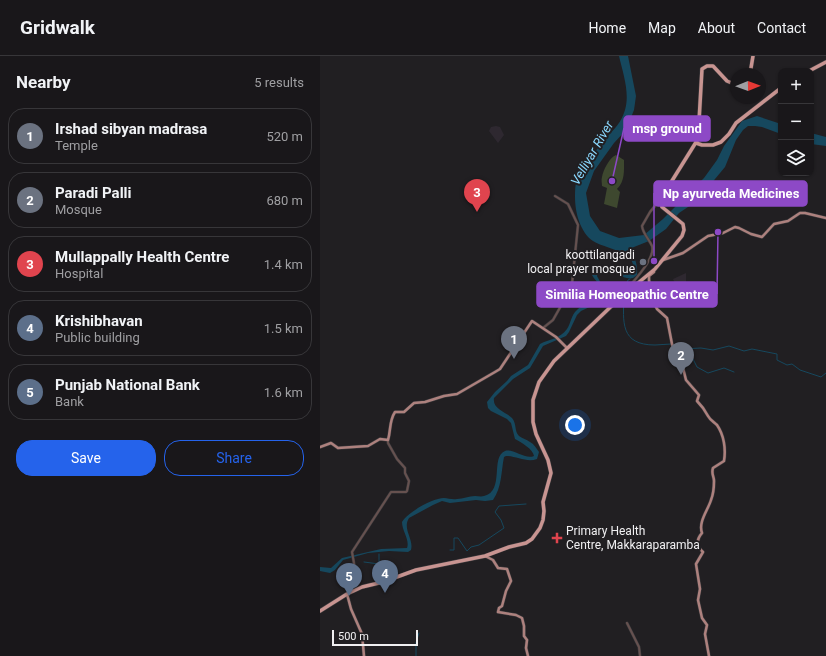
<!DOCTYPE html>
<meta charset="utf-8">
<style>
body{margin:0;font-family:Roboto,sans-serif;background:#222023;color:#f1f3f6}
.controls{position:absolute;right:12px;top:12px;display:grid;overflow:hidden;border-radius:8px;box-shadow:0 1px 3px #0004}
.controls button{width:36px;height:36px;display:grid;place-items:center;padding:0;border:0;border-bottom:1px solid #373639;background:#19171a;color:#f1f3f6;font:20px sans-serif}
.compass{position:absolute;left:410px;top:12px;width:36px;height:36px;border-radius:50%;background:#19171a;box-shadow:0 1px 3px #0004;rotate:89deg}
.scale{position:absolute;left:12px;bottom:10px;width:86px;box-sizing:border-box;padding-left:4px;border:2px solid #f0eff1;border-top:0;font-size:11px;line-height:14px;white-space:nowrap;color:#f0eff1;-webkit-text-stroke:3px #211f22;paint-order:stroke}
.you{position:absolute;left:255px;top:369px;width:14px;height:14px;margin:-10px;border:3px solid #fff;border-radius:50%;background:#1a73e8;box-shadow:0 0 0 6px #1a73e833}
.badge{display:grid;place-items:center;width:26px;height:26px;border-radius:50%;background:#2563eb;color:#fff;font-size:13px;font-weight:700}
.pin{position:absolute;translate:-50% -33px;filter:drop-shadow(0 1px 2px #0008)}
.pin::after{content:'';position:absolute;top:21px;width:14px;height:12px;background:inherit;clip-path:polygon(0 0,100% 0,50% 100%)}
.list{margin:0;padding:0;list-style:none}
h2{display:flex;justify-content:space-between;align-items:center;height:52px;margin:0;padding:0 16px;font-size:17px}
h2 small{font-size:13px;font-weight:400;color:#9f9fa2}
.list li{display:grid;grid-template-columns:26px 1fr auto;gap:12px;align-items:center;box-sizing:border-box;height:56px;margin:0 8px 8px;padding:0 8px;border:1px solid #373639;border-radius:16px}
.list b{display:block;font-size:15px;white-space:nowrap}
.list p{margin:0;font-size:13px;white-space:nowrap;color:#9f9fa2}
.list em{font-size:13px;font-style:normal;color:#9f9fa2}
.actions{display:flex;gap:8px;padding:12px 16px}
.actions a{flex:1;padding:9px 0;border:1px solid #2563eb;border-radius:16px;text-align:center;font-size:14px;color:#2563eb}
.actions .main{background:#2563eb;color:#fff}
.icon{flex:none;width:22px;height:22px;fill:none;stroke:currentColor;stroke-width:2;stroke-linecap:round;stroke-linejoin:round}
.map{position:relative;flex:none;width:506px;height:600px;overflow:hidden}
header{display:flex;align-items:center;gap:24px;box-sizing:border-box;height:56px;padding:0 20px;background:#19171a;border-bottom:1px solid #373639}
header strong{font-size:19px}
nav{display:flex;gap:22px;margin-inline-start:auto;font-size:14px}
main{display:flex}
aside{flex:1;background:#19171a}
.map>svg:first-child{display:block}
</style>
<header>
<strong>Gridwalk</strong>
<nav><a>Home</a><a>Map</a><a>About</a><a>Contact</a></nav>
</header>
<main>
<aside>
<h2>Nearby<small>5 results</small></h2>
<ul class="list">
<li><span class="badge" style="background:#6b7280">1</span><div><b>Irshad sibyan madrasa</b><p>Temple</p></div><em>520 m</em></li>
<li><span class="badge" style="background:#6b7280">2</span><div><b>Paradi Palli</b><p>Mosque</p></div><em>680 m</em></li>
<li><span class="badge" style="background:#e0444e">3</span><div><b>Mullappally Health Centre</b><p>Hospital</p></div><em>1.4 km</em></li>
<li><span class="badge" style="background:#5c6f8a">4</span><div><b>Krishibhavan</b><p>Public building</p></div><em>1.5 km</em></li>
<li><span class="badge" style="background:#5c6f8a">5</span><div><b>Punjab National Bank</b><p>Bank</p></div><em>1.6 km</em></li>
</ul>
<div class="actions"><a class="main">Save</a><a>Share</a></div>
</aside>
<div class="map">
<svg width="506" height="600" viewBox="0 0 506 600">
<rect width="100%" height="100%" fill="#211f22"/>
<!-- built -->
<g fill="#2e2830">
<path d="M176,70L180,71L184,79L178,87L169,75L171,71Z"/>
<path d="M366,217V228L356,230L353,223Z"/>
</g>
<!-- green -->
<path fill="#3e482f" d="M296,99L304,104C304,115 305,125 297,133L300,136L297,152L284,148L287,132L282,130C282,127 281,124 282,121C283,114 290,101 296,99Z"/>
<!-- water -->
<g fill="#16485e">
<path d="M299,0H308L316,40L314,54L306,74L294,87L274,115L266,137L270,160L280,175L299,182L324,179L343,163L384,122L397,104L404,90L422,65L437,60L461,68V78L442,71L435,70H428L423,74L416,84L405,111L385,135L371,149L359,157L346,173L329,185L309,193C315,201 318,209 317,219L313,222C300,225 295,209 278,217L277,220L283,231L282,241L280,244L276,248L261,255L257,259L249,276L246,280L223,290L210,312L193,323L174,342C172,353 186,356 192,362C197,368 194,375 199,380C203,383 206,383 210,386C214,388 216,392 219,396L217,403C207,407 196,400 186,400L184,401C181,416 182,431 173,444L165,445L156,444L130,447L122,445L113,449L89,462C82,473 94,483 91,494L88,496L69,495L48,497L23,504L15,514L10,517L0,515V511L11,512L22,502L61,493L87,492C90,484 82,475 82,466C88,456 113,442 124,442C128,442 132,444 137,443C143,443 149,440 155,440C158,440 161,441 164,440C185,435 170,401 185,395C193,392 205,404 214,400C213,393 202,387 195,383L191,367L187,363L171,355L168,352L167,346L175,336L187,325L191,320L208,309L220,288C229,283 240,283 247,273C251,267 251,259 257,254C264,247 275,250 278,239C279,235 280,233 279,229C277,225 274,223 272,219C284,201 300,221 312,218C321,195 284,193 273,185C260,176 255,156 255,141C255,135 255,129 257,123C262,111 278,92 287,81C295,72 301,67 305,54C310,37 303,17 299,0Z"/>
<path d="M491,77L506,81V90L491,88Z"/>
</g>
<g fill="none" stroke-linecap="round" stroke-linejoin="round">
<!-- stream -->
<g stroke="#16485e" stroke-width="1">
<path d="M303,237L308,224L310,223"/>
<path d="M304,240C303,266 300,289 335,289C340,289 346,288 351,288"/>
<path d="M353,289L362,293L381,292L393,294L409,290L424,295L432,293L457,298V304L467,309L472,308L480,314L501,321L506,317"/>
<path d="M359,292C361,300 365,301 373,303L377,311L388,317L404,312L414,316"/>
<path d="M130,494H134V482H138L147,495L151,491L159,489L184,472L181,464L175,456L179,450L206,448"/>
<path d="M44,506L59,508V498"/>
<path d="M96,600V587L99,577"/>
</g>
<defs>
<g id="minor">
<path d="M305,236C312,226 336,203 332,190C329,183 323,178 322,170L330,156L339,145"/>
<path d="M223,272L233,264L242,248L257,231L252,228L258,169L248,148L235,140"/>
<path d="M28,537V532L35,513L32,496L71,436H86L87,435L89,425L85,417V412L77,403L68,387V384"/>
<path d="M307,567L319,591L320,600"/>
</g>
<g id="major">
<path d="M343,204L363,197L388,180L403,177L415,171L419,172L431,178L442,181L454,168L468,165L480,157H485L506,162"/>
<path d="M334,214V216L329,220V224L331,242L337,253L347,262L352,288L357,302L363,312L366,324L379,339L377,345C382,350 385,354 388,360C390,364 394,366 397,369C404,379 406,393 404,405L393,412C391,418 394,420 394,425C394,430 393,439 391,444C388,454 378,466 382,477C376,484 376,490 383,496L376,508L380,533L378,544L382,562L387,569L385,578L389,600"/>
<path d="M0,391L11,387L18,392L48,390L60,383L68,384C71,374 69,365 75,356H84L94,347L105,346L124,340L137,338L175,316L180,313L212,265L236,281L247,292"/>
<path d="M165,500L173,504L178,512L187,513L191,525L186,535L182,550L179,552L178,556L196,559L202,562L204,570V580L207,584L206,592L208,600"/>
<path d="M27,538L31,553L42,578L44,600"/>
</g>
<g id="highway">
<path d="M489,15L506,6"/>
<path d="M430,18L433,0"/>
<path d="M376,87L382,89H393L401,86L409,78L416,67L461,32"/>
<path d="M0,555L27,538L42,531L63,526L96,514L165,500L189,491L206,487L212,483L220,472L223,464L224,455L223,446L231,417L228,404L216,378L213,366V344L219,326L234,305L301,241L335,213L362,180L364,174L363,168L342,151L340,144L378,83L382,13L387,10H393L407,25L416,29"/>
</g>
</defs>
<!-- minor casing -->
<use href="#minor" stroke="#3e3c3f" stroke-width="3"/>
<!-- major casing -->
<use href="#major" stroke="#3e3c3f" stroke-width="3.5"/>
<!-- highway casing -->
<use href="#highway" stroke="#3e3c3f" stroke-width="4.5"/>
<!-- minor -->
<use href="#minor" stroke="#66514f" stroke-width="2"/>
<!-- major -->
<use href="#major" stroke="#ad817e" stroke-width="2.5"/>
<!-- highway -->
<use href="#highway" stroke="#c89491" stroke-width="3.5"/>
</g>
<!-- markers -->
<circle fill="#6b7280" stroke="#211f22" stroke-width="1.5" cx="323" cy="206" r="4"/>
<path fill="#e0444e" stroke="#211f22" stroke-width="1.5" d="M235 476h4v4h4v4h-4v4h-4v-4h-4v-4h4z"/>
<g text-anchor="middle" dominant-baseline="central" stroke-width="4" stroke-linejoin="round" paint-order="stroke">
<!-- poi labels -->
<g font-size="12" fill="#f0eff1" stroke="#211f22" text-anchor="end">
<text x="315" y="199">koottilangadi<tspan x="315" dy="14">local prayer mosque</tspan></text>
<text x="246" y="475" text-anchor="start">Primary Health<tspan x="246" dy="14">Centre, Makkaraparamba</tspan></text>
</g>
<!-- water labels -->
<g font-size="13" font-style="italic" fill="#89d7fd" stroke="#211f22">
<text transform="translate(272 97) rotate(-60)">Velliyar River</text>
</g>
</g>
<!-- callouts -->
<path fill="none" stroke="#8d49c6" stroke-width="1.5" d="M292 125L304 72M334 205L334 137M398 176L397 238"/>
<g fill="#8d49c6" stroke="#211f22" stroke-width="1.5">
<circle cx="292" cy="125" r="4"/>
<circle cx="334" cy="205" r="4"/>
<circle cx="398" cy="176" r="4"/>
</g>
<g fill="#8d49c6" stroke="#8d49c6" stroke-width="1.5">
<rect x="304" y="60" width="86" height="25" rx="4"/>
<rect x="334" y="125" width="153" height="25" rx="4"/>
<rect x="217" y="226" width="180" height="25" rx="4"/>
</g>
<g font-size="13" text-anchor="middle" font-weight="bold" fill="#fff">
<text x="347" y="77">msp ground</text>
<text x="411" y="142">Np ayurveda Medicines</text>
<text x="307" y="243">Similia Homeopathic Centre</text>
</g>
</svg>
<div class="controls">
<button>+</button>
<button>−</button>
<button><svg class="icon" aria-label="layers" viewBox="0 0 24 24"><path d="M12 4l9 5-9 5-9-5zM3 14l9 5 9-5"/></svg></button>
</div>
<svg class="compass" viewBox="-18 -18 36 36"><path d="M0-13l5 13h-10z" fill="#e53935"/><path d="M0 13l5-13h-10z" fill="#9f9fa2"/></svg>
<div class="scale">500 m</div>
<div class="you"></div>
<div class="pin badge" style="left:194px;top:303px;background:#6b7280">1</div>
<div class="pin badge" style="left:361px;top:319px;background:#6b7280">2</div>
<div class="pin badge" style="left:157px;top:156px;background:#e0444e">3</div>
<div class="pin badge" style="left:65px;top:537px;background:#5c6f8a">4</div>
<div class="pin badge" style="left:29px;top:540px;background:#5c6f8a">5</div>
</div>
</main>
